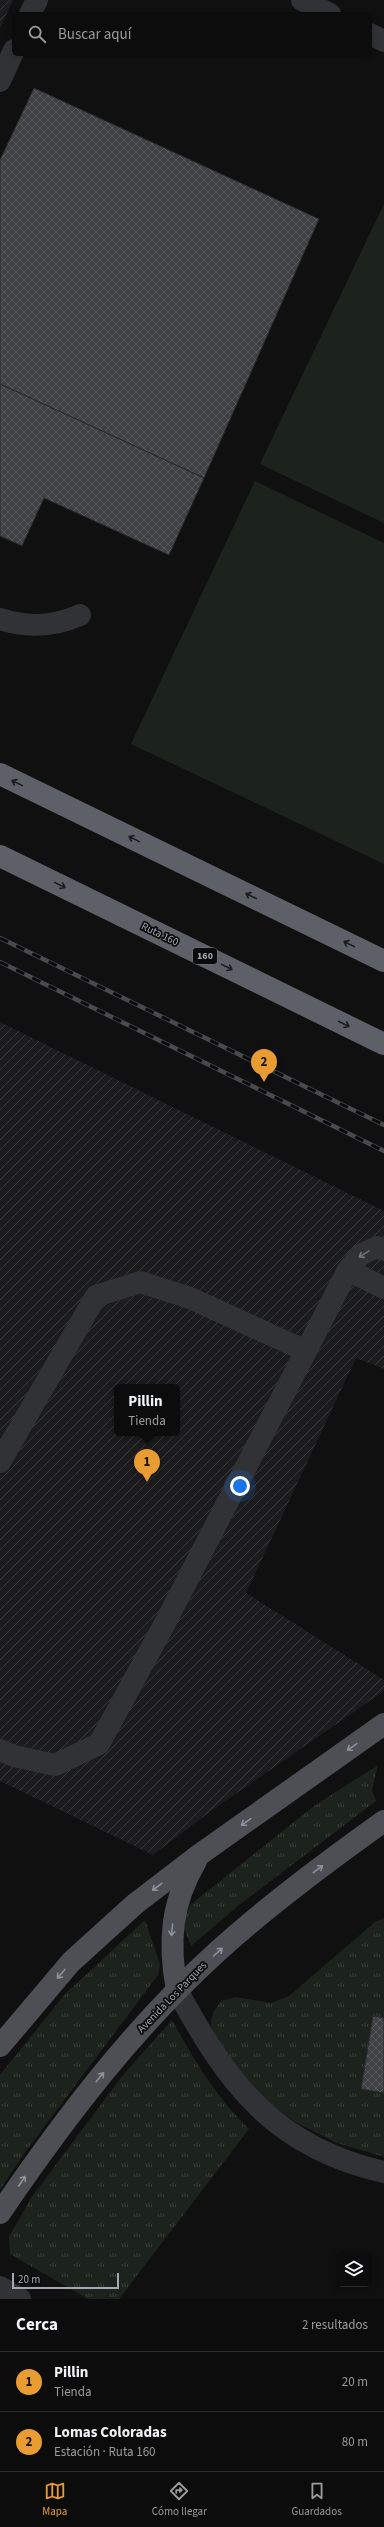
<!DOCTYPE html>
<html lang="es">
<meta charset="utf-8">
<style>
body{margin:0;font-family:"Source Sans 3",sans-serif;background:#151516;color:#f1f3f6}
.controls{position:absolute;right:12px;bottom:12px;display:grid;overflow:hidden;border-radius:6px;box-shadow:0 2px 6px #0003}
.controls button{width:36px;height:36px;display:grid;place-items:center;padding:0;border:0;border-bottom:1px solid #2c2c2e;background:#0c0c0d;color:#f1f3f6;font:20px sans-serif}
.scale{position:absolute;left:12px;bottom:10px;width:107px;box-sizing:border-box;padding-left:4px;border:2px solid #a2a8b1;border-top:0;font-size:11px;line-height:14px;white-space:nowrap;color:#a2a8b1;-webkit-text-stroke:3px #0b0b0c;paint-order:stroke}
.you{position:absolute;left:240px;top:1486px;width:14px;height:14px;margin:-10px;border:3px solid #fff;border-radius:50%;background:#1a73e8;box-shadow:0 0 0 6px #1a73e833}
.badge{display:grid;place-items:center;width:26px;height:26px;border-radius:50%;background:#e89c31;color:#111;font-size:13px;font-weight:700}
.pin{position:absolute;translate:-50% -33px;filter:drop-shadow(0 1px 2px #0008)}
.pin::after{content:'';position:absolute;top:21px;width:14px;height:12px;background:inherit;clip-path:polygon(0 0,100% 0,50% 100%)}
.popup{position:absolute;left:114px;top:1384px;width:66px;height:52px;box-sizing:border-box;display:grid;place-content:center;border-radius:6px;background:#0c0c0d;filter:drop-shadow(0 1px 3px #0005);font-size:13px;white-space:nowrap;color:#9a9b9d}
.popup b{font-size:15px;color:#f1f3f6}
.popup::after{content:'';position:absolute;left:50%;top:100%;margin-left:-8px;border:8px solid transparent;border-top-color:#0c0c0d}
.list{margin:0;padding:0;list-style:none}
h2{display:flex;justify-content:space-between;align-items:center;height:52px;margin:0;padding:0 16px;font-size:17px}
h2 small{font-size:13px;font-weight:400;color:#9a9b9d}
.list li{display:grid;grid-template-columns:26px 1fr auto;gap:12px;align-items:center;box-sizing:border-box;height:60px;padding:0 16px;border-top:1px solid #2c2c2e}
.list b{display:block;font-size:15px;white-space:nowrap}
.list p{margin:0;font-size:13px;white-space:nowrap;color:#9a9b9d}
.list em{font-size:13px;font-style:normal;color:#9a9b9d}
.icon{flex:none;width:22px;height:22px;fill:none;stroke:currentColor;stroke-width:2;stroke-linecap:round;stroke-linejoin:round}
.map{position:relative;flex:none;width:384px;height:2299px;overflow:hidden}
.search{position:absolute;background:#0c0c0d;box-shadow:0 2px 6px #0003;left:12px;right:12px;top:12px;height:44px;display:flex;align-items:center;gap:10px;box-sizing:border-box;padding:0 14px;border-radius:6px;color:#9a9b9d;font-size:15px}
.sheet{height:172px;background:#0c0c0d}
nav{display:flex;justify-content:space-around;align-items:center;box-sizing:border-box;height:56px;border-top:1px solid #2c2c2e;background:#0c0c0d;font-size:11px;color:#9a9b9d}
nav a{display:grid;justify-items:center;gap:2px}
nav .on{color:#e89c31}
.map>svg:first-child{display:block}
</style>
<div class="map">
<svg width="384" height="2299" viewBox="0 0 384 2299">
<defs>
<pattern id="industrial-furrows" width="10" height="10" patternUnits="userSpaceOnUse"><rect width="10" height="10" fill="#1c1c1e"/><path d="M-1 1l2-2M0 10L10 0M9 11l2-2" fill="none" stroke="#3a3a3c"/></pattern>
<pattern id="grass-tufts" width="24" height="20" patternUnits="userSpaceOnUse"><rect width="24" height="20" fill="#1c231d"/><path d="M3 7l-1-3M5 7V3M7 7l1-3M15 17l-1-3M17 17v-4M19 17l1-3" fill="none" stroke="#3a403b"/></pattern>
<pattern id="building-cross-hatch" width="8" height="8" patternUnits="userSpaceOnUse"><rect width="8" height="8" fill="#3f4044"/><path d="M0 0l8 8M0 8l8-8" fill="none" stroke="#58595d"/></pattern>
</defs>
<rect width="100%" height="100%" fill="#101011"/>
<!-- industrial -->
<g fill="url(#industrial-furrows)" fill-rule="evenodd">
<path d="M0,0H13L0,28Z"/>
<path d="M0,1022L384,1211V1369L356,1358L246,1593L384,1680V1691L211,1811L153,1855L0,1781ZM117,1387H177V1433H117Z"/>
</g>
<!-- grass -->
<g fill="url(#grass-tufts)">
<path d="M378,1765L372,1790L376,1801L238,1906L191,1946L183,1926L190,1905L314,1806Z"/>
<path d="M384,1918V2157L337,2143L295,2122L266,2101L212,2040L211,2020L214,2011L221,2001L236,1997L271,2003L289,1996L375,1922Z"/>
<path d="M145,1920L160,1964L158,1975L26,2151L0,2190V2075L65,1994Z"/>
<path d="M172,2020C194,2060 216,2097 249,2129L119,2299H88L10,2254L9,2237L31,2198L123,2075Z"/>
</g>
<!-- garden -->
<g fill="#1c231d">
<path d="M384,204V523L260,464Z"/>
<path d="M255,481L384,543V864L131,744Z"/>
</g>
<!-- building -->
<g fill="url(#building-cross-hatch)" stroke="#2a2a2d">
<path d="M34,88L319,219L204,478L0,384V160Z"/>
<path d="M0,384L204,478L169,555L44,498L22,546L0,536Z"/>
<path d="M373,2016L384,2018V2093L361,2089Z"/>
</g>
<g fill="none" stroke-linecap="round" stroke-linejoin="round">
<!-- minor -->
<g stroke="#313236" stroke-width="22">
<path d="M302,0L330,14"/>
<path d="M30,14L37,0"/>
<path d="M370,34L384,41"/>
<path d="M0,81L14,50"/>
<path d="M0,619C28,628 53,627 80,615"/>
<path d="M348,1270L384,1288"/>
<path d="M0,1462L96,1296L140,1282L190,1298L306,1351"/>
<path d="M0,1750L14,1756L55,1765L99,1744L164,1625L348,1270L360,1255L377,1247L384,1250"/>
<path d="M177,1990C228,2084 274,2147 384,2172"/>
<path d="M0,2287L20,2299"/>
</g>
<!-- major -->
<g stroke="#4d4f55" stroke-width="22">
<path d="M177,1990C168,1943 171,1903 196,1861"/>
<path d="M0,2046L71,1962L135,1904L199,1855L384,1724"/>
<path d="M0,2213C64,2119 133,2028 218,1951C270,1904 327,1862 384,1821"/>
</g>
<!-- highway -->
<g stroke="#5d6067" stroke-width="22">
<path d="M0,774L384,961"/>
<path d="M0,856L384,1044"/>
</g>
<defs>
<g id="rail">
<path d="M0,938L384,1125"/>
<path d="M0,962L384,1151"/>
</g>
</defs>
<!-- rail casing -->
<use href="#rail" stroke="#484a4f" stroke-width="4.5"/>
<!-- rail -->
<use href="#rail" stroke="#0b0b0c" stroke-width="3" stroke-dasharray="9" stroke-linecap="butt"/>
</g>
<!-- one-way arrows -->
<defs><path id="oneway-shaft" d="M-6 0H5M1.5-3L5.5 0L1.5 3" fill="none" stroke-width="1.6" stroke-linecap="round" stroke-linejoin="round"/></defs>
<g stroke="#1b1c1e">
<use href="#oneway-shaft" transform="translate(17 783) rotate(-154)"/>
<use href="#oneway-shaft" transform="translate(134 839) rotate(-154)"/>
<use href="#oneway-shaft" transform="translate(60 885) rotate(26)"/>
<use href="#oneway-shaft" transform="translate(251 896) rotate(-154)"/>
<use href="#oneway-shaft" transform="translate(349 944) rotate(-154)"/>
<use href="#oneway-shaft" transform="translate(227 967) rotate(26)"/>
<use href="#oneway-shaft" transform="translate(344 1024) rotate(26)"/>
</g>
<use stroke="#6f737a" href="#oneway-shaft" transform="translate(364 1254) rotate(148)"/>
<g stroke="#8d929a">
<use href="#oneway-shaft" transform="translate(352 1747) rotate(145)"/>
<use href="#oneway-shaft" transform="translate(246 1822) rotate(145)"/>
<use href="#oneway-shaft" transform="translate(318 1869) rotate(-36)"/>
<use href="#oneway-shaft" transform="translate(157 1887) rotate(143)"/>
<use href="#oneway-shaft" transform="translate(172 1930) rotate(96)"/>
<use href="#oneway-shaft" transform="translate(218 1952) rotate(-42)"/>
<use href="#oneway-shaft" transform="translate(61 1974) rotate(131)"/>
<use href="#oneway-shaft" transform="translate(100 2077) rotate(-51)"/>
<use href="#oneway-shaft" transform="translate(22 2181) rotate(-56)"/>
</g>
<g text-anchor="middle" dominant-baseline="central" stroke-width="3.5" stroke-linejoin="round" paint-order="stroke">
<!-- shield labels -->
<rect fill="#0b0b0c" stroke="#757980" stroke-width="1" x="193" y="948" width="24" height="16" rx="3"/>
<g font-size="10" font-weight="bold" fill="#a2a8b1">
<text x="205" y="956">160</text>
</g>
<!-- street labels -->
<g font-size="11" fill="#a2a8b1" stroke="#0b0b0c">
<text transform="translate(160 934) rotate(26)">Ruta 160</text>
<text transform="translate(172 1997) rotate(-46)">Avenida Los Parques</text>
</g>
</g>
</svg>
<div class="controls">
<button><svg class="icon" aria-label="layers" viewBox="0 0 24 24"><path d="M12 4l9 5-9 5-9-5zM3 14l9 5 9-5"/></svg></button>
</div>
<div class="scale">20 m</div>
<div class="you"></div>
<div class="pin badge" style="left:147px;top:1482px">1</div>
<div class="popup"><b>Pillin</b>Tienda</div>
<div class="pin badge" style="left:264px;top:1082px">2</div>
<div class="search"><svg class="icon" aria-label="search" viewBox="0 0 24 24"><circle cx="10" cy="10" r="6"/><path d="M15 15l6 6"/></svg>Buscar aquí</div>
</div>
<section class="sheet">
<h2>Cerca<small>2 resultados</small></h2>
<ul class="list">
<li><span class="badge">1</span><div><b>Pillin</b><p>Tienda</p></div><em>20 m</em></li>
<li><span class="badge">2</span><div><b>Lomas Coloradas</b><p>Estación · Ruta 160</p></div><em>80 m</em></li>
</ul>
</section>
<nav>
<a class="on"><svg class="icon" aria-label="map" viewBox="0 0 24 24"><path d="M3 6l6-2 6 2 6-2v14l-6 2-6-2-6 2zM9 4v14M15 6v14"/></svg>Mapa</a>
<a><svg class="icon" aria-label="directions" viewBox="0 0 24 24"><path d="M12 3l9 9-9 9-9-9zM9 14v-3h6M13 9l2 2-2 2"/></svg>Cómo llegar</a>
<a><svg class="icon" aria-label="saved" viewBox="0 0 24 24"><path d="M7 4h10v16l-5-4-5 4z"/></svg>Guardados</a>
</nav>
